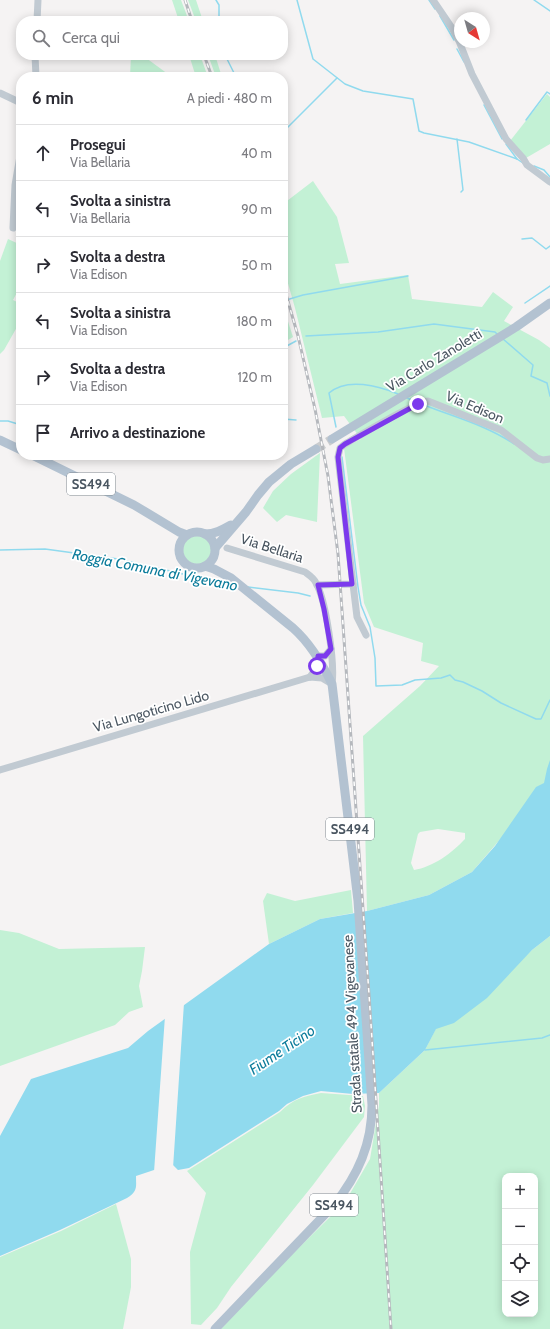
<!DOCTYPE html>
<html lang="it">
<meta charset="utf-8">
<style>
body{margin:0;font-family:Cabin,sans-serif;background:#f2f2f3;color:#2b2b33}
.controls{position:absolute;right:12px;bottom:12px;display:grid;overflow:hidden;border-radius:8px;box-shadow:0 2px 10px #0003}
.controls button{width:36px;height:36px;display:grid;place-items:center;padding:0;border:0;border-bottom:1px solid #e1e1e2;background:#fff;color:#2b2b33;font:20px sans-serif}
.compass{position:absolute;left:454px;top:12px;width:36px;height:36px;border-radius:50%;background:#fff;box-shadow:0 2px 10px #0003;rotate:143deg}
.stop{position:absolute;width:12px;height:12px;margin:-9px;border:3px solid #7c3aed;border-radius:50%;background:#fff}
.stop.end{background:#7c3aed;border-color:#fff;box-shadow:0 1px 4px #0008}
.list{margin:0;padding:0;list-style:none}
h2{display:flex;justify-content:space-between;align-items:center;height:52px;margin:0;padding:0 16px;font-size:17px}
h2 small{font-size:13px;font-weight:400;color:#7c7c81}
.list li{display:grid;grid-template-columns:26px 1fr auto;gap:12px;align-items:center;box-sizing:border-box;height:56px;padding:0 16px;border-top:1px solid #e1e1e2}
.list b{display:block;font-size:15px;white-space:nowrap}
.list p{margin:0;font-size:13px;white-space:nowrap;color:#7c7c81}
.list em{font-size:13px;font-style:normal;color:#7c7c81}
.icon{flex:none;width:22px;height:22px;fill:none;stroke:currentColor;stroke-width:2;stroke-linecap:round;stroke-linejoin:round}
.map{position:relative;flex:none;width:550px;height:1329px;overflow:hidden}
.search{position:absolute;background:#fff;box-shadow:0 2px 10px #0003;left:16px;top:16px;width:272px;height:44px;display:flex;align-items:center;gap:10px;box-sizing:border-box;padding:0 14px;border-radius:16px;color:#7c7c81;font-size:15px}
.panel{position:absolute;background:#fff;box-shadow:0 2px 10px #0003;left:16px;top:72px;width:272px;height:388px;border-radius:16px}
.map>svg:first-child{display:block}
</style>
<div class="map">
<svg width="550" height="1329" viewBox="0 0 550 1329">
<rect width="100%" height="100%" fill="#f5f3f3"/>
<!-- green -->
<g fill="#c3f1d5" fill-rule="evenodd">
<path d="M172,0H181L189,21H179Z"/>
<path d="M188,0H196L203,21H196Z"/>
<path d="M131,55H142L172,77H130Z"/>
<path d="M189,55H200L208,77H196Z"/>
<path d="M208,55H215L222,77H216Z"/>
<path d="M547,94L550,97V144L526,158L510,141Z"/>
<path d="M313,181L337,217L349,263L335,264L340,284L408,275L412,299L482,307L493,292L513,307L504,321L539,340L550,348V781L472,872L429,895L367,911L363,736L420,686L439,666L421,661L423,643L374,627L364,603L344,448L361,439L344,416L322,418L295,308L283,266V204ZM438,829L465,833V839C452,853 433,867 414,870L411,863L418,834L420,832Z"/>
<path d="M8,239L21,245V285L13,300L21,304V320L4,350L0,354V261Z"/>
<path d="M283,306L293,337L283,343Z"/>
<path d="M320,453L317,522L286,515L277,522L263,508L273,491L291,474Z"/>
<circle cx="197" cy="550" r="14"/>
<path d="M351,890L353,913L320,919L269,944L263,901L267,893L295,901Z"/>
<path d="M0,930L19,933L59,949L145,947L142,971L139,986L143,1007L129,1012L115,1025L0,1066Z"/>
<path d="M550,936V1329H221L264,1282L329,1218L348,1197L370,1159L379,1105V1093L425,1050L436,1028L454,1022L532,950ZM505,1176H535V1314H505Z"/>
<path d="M321,1093L363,1096L365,1106L364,1117L313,1185L231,1287L217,1308L201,1325L191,1324L190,1252L206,1193L187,1171L280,1112C293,1099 304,1096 321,1093Z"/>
<path d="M116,1204L131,1259V1287L123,1329H0V1257L61,1231Z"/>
</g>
<!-- water -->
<path fill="#90daee" d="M550,760V936L532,950L487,998L454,1023L436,1029L425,1050L379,1093L353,1094L321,1091L303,1096L287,1104L279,1111L189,1168L178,1170L172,1164L136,1176C136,1187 138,1191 127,1198L60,1230L0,1256V1136L31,1079L128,1048L148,1031L269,944L320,919L367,911L429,895L472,872L495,846L536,787L544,783L547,769Z"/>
<!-- pier -->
<path fill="#f5f3f3" d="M184,1003L173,1168L172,1166L154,1172L165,1016Z"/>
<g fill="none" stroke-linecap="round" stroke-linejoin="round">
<!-- stream -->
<g stroke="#90daee" stroke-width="1.5">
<path d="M216,0L219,5V21"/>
<path d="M297,0L313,59L345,84L363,91L413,99L419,131L424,133L469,142L517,159"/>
<path d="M429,0L435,9"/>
<path d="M534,0L550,11"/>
<path d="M440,16L454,40"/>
<path d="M457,49L464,62"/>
<path d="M225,55L236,77"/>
<path d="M484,105L502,139"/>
<path d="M526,120L547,92L550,94"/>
<path d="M283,132L337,78"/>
<path d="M457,139L463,190L461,192"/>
<path d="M506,144L517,159L523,163"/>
<path d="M534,166L544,170L550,177"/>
<path d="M522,239L532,238L546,249L550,246"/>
<path d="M283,301L303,295L408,276"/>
<path d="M525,303L550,286"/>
<path d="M306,336L378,332L434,324L495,332L497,334"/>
<path d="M503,339L533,365L531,376L547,383L550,396"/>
<path d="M283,348L296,341"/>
<path d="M407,398L417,402"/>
<path d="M424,405C454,417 486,425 514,444"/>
<path d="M283,419L296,420"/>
<path d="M0,421H8L21,425"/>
<path d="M336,427L329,393C347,377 379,386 398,394"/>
<path d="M342,457L358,587L361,605L370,627L375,658L376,686L402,685L415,680L441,678L450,675L455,680L463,682L482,691L501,703L536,719H541L550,700"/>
<path d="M0,550L45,549L118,559L235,586"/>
<path d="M248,587L298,593L310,596"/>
<path d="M425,1050L542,1038L550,1035"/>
</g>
<!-- major-tunnel -->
<path stroke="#caccce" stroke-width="9" stroke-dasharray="9 4.5" stroke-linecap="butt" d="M316,449L332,439"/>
<!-- minor -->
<g stroke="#c1cad2" stroke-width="7">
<path d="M433,0L452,28L459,41L472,74L506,139L523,158L527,165L550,182"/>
<path d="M37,21L38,0"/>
<path d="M35,55L36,77"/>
<path d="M0,93L21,103"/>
<path d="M13,228L15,185L21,150"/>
<path d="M353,584L357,617L366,635"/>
<path d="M317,585L353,584L338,457L340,448L345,444C359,436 416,401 428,401L501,430L537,458L543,460L550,459"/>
<path d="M310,677C316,670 317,665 318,656H325L331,649"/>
<path d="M0,770L310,677L322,678L332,684C335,664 326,600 316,583C314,578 309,575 305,572L227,548"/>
</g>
<!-- major -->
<g stroke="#b3c2d1" stroke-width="9">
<path d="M332,439L516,327L550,303"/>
<path d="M0,440L21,450"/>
<path d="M32,455L134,505L179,532L187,535"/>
<circle cx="197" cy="550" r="18"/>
<path d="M205,534C215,534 222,530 231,525"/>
<path d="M215,548L246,512L258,495L269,482L291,464L316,449"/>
<path d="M205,566L214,569L231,578L293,628C311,644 322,663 332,684L358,901L372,1105C372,1144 358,1175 334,1205L215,1329"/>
</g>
<defs>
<g id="rail">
<path d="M185,0L192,21"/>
<path d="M204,55L212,77"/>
<path d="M283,284L298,336L315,409L328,476L338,554L369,994L391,1329"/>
</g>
</defs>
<!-- rail casing -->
<use href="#rail" stroke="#b5b8bd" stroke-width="3"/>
<!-- rail -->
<use href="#rail" stroke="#fff" stroke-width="1.5" stroke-dasharray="4.5" stroke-linecap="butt"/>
</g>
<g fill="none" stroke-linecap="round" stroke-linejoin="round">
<!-- route -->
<path stroke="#7c3aed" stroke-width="5" d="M317,666L318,656H325L331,649L324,609L318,585L352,584L338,457L340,448L345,444L418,404"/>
</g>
<g text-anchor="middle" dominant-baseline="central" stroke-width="3.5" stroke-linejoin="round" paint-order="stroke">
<!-- shield labels -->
<g fill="#fff" stroke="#808990" stroke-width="1">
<rect x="67" y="473" width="48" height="22" rx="3"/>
<rect x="326" y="818" width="48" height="22" rx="3"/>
<rect x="310" y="1194" width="48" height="22" rx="3"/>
</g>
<g font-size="13" font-weight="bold" fill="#4a5661">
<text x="91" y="484">SS494</text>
<text x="350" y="829">SS494</text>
<text x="334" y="1205">SS494</text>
</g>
<!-- street labels -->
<g font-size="14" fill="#4a5661" stroke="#fff">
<text transform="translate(434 360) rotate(-31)">Via Carlo Zanoletti</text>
<text transform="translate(475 407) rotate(23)">Via Edison</text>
<text transform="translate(272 548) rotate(18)">Via Bellaria</text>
<text transform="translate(151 711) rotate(-16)">Via Lungoticino Lido</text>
<text transform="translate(352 1024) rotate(-93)">Strada statale 494 Vigevanese</text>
</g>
<!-- water labels -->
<g font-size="15" font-style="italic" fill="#0c7c9b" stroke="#fff">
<text transform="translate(155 570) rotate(11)">Roggia Comuna di Vigevano</text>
<text transform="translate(282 1050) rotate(-34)">Fiume Ticino</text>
</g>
</g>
</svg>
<div class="controls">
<button>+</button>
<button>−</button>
<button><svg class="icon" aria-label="locate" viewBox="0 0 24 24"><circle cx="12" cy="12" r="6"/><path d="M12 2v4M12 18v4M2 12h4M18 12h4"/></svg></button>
<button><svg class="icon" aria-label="layers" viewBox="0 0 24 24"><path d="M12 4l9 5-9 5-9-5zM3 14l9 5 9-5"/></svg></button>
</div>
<svg class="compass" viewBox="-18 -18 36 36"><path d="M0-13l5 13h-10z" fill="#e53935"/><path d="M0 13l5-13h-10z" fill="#7c7c81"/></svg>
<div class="stop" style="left:317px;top:666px"></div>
<div class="stop end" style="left:418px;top:404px"></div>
<div class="search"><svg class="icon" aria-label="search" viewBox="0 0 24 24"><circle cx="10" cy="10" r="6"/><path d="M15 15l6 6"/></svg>Cerca qui</div>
<section class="panel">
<h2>6 min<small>A piedi · 480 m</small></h2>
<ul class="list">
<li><svg class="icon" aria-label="ahead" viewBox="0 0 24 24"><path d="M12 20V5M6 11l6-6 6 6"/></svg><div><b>Prosegui</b><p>Via Bellaria</p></div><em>40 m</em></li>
<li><svg class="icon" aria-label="left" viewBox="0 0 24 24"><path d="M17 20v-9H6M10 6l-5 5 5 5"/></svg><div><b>Svolta a sinistra</b><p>Via Bellaria</p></div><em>90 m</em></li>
<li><svg class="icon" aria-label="right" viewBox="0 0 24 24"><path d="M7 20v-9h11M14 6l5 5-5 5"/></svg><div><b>Svolta a destra</b><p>Via Edison</p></div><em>50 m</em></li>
<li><svg class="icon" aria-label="left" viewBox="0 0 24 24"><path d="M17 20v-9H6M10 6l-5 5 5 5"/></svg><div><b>Svolta a sinistra</b><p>Via Edison</p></div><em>180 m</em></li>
<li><svg class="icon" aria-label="right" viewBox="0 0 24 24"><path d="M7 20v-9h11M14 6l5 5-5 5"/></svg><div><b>Svolta a destra</b><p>Via Edison</p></div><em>120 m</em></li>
<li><svg class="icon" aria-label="arrive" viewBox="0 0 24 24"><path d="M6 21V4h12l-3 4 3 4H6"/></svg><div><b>Arrivo a destinazione</b></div></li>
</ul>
</section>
</div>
